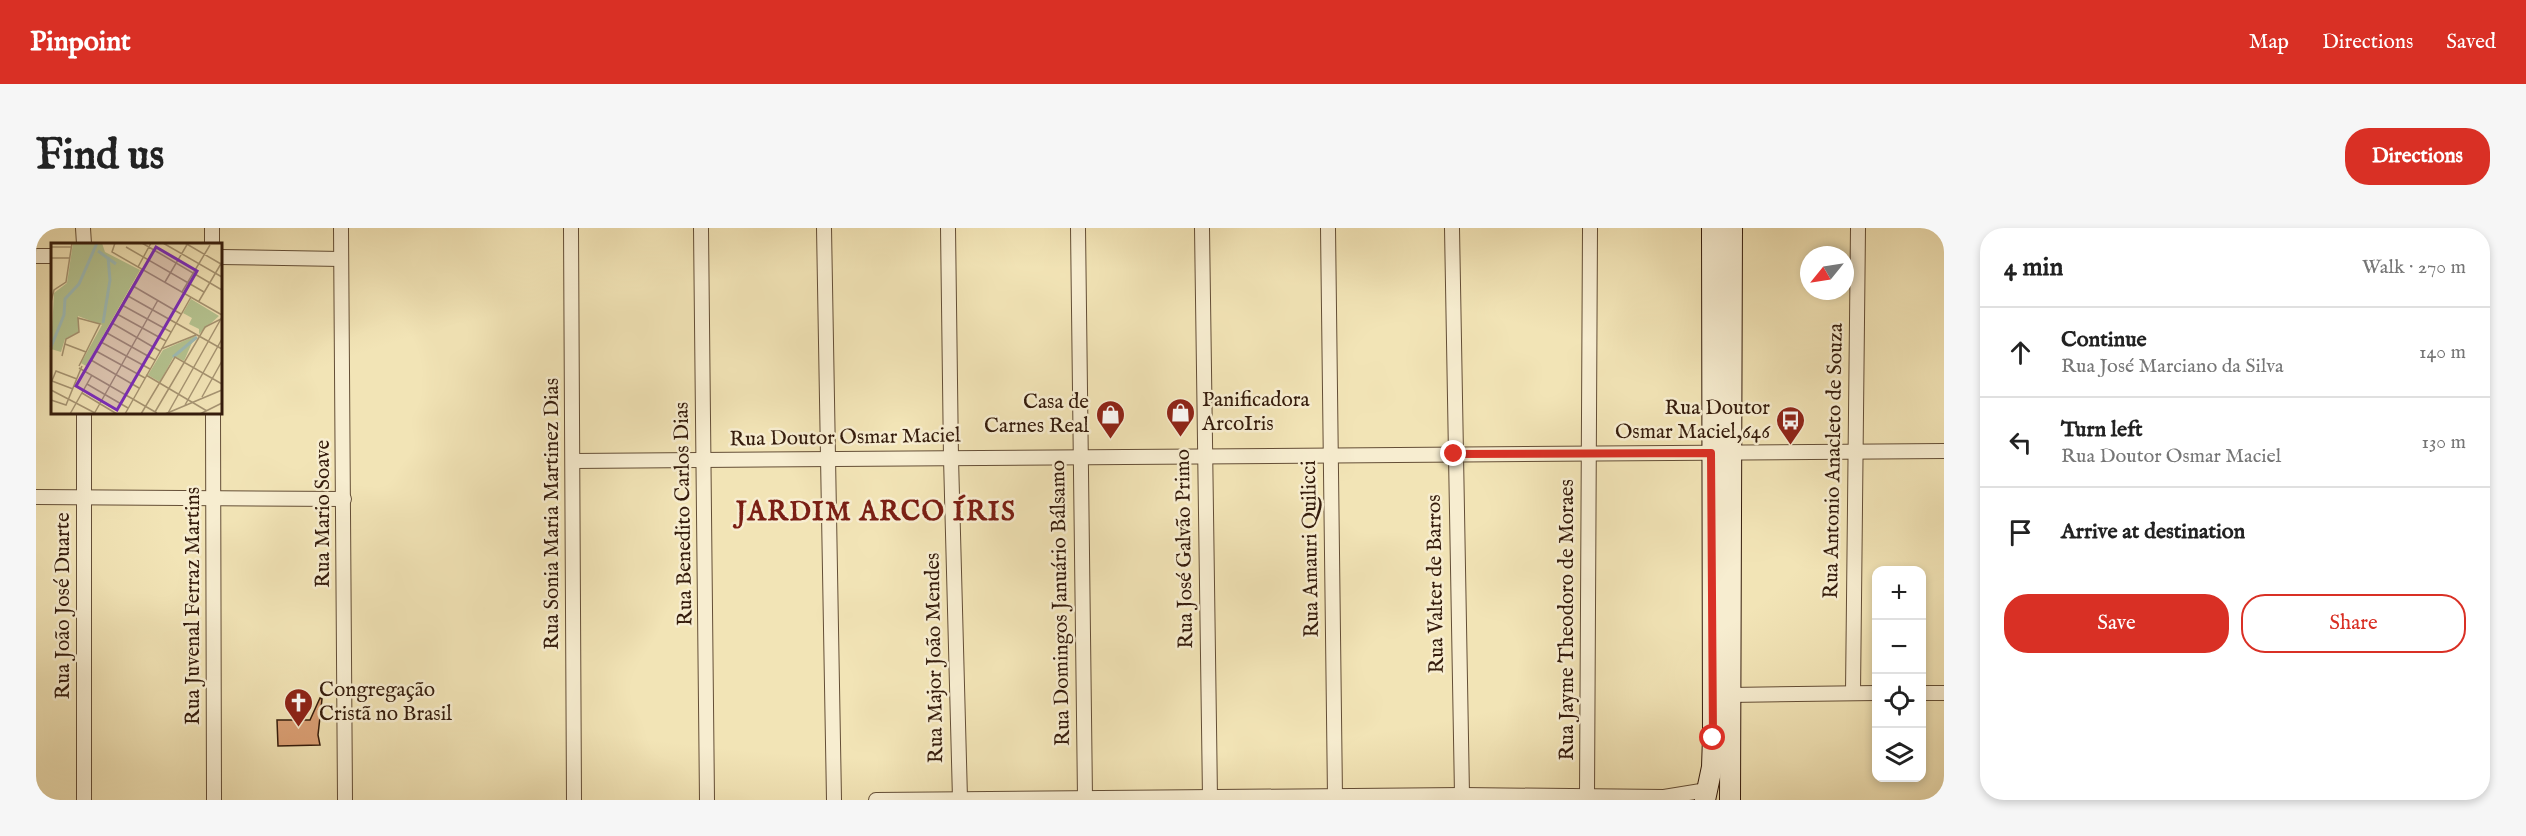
<!DOCTYPE html>
<meta charset="utf-8">
<style>
body{margin:0;font-family:"IM FELL English",serif;background:#f6f6f6;color:#222}
.controls{position:absolute;right:18px;bottom:18px;display:grid;overflow:hidden;border-radius:12px;box-shadow:0 3px 9px #0003}
.controls button{width:54px;height:54px;display:grid;place-items:center;padding:0;border:0;border-bottom:2px solid #e0e0e0;background:#fff;color:#222;font:30px sans-serif}
.compass{position:absolute;left:1764px;top:18px;width:54px;height:54px;border-radius:50%;background:#fff;box-shadow:0 3px 9px #0003;rotate:240deg}
.stop{position:absolute;width:18px;height:18px;margin:-14px;border:4px solid #d93025;border-radius:50%;background:#fff}
.stop.end{background:#d93025;border-color:#fff;box-shadow:0 2px 6px #0008}
.list{margin:0;padding:0;list-style:none}
h2{display:flex;justify-content:space-between;align-items:center;height:78px;margin:0;padding:0 24px;font-size:26px}
h2 small{font-size:20px;font-weight:400;color:#767676}
.list li{display:grid;grid-template-columns:39px 1fr auto;gap:18px;align-items:center;box-sizing:border-box;height:90px;padding:0 24px;border-top:2px solid #e0e0e0}
.list b{display:block;font-size:22px;white-space:nowrap}
.list p{margin:0;font-size:20px;white-space:nowrap;color:#767676}
.list em{font-size:20px;font-style:normal;color:#767676}
.actions{display:flex;gap:12px;padding:18px 24px}
.actions a{flex:1;padding:14px 0;border:2px solid #d93025;border-radius:24px;text-align:center;font-size:21px;color:#d93025}
.actions .main{background:#d93025;color:#fff}
.icon{flex:none;width:33px;height:33px;fill:none;stroke:currentColor;stroke-width:2;stroke-linecap:round;stroke-linejoin:round}
.map{position:relative;flex:none;width:1908px;height:572px;overflow:hidden;border-radius:24px}
header{display:flex;align-items:center;gap:36px;box-sizing:border-box;height:84px;padding:0 30px;background:#d93025;color:#fff}
header strong{font-size:28px}
nav{display:flex;gap:33px;margin-inline-start:auto;font-size:21px}
.intro{display:flex;align-items:center;justify-content:space-between;box-sizing:border-box;height:144px;padding:0 36px}
h1{margin:0;font-size:42px}
.button{padding:15px 27px;border-radius:24px;background:#d93025;color:#fff;font-size:21px;font-weight:700}
main{display:flex;gap:36px;padding:0 36px}
aside{flex:1;background:#fff;border-radius:24px;box-shadow:0 3px 9px #0003}
.map>svg:first-child{display:block}
</style>
<header>
<strong>Pinpoint</strong>
<nav><a>Map</a><a>Directions</a><a>Saved</a></nav>
</header>
<div class="intro"><h1>Find us</h1><a class="button">Directions</a></div>
<main>
<div class="map">
<svg width="1908" height="572" viewBox="0 0 1908 572">
<rect width="100%" height="100%" fill="#f2e4b6"/>
<filter id="stains"><feTurbulence type="fractalNoise" baseFrequency=".00333" numOctaves="4"/><feColorMatrix values="0 0 0 0 .2 0 0 0 0 .09 0 0 0 0 .02 0 0 0 .5 -.17"/></filter>
<radialGradient id="worn" r=".72"><stop offset=".6" stop-color="#630" stop-opacity="0"/><stop offset="1" stop-color="#630" stop-opacity=".3"/></radialGradient>
<!-- building -->
<path fill="#dba075" stroke="#351c0c" stroke-width="1.5" d="M284,470L286,471L282,507L284,517L242,518L241,492H274Z"/>
<g fill="none" stroke-linecap="round" stroke-linejoin="round">
<defs>
<g id="street">
<path d="M47,0L48,16"/>
<path d="M305,0L309,572"/>
<path d="M535,0L538,572"/>
<path d="M665,0L671,572"/>
<path d="M788,0L798,572"/>
<path d="M912,0L915,230L924,571"/>
<path d="M1042,0L1049,570"/>
<path d="M1166,0L1174,570"/>
<path d="M1292,0L1299,569"/>
<path d="M1416,0L1426,567"/>
<path d="M176,16V0"/>
<path d="M0,28H16"/>
<path d="M184,29L305,31"/>
<path d="M177,184L178,572"/>
<path d="M537,233L1908,223"/>
<path d="M0,269L308,271"/>
<path d="M1817,465L1822,0"/>
<path d="M1886,465H1908"/>
<path d="M1693,467L1840,465"/>
<path d="M1551,568L1554,0"/>
<path d="M48,572V184"/>
<path d="M840,572L1426,567L1628,569L1671,562"/>
</g>
<g id="secondary">
<path d="M1669,572L1676,539L1677,510L1676,0"/>
<path d="M1694,572L1696,0"/>
</g>
</defs>
<!-- street casing -->
<use href="#street" stroke="#644e36" stroke-width="16"/>
<!-- secondary casing -->
<use href="#secondary" stroke="#351c0c" stroke-width="22"/>
<!-- street -->
<use href="#street" stroke="#f7edd0" stroke-width="14"/>
<!-- secondary -->
<use href="#secondary" stroke="#f7edd0" stroke-width="20"/>
</g>
<g fill="none" stroke-linecap="round" stroke-linejoin="round">
<!-- route -->
<path stroke="#d93025" stroke-width="8" d="M1418,226L1675,225L1677,510"/>
</g>
<!-- icons -->
<defs>
<symbol id="shop-pin" viewBox="-11 -11 22 30"><path d="M0 17L-7.5 6A9.5 9.5 0 1 1 7.5 6Z" fill="#8f2418" stroke="#f7edd0"/><path d="M-5-2.5h2.3a2.7 3.5 0 0 1 5.4 0H5L5.5 6h-11ZM-1.5-2.5h3a1.5 2.3 0 0 0-3 0Z" fill="#fff"/></symbol>
<symbol id="bus-pin" viewBox="-11 -11 22 30"><path d="M0 17L-7.5 6A9.5 9.5 0 1 1 7.5 6Z" fill="#8f2418" stroke="#f7edd0"/><path d="M-5-6H5V4H4V6H2V4H-2V6H-4V4H-5ZM-3.5-4V0h7V-4ZM-3.5 1.2v1.5H-2V1.2ZM2 1.2v1.5H3.5V1.2Z" fill="#fff"/></symbol>
<symbol id="church-pin" viewBox="-11 -11 22 30"><path d="M0 17L-7.5 6A9.5 9.5 0 1 1 7.5 6Z" fill="#8f2418" stroke="#f7edd0"/><path d="M-1.2-6h2.4v3.5h3.3v2.4h-3.3V6h-2.4V-.1h-3.3v-2.4h3.3Z" fill="#fff"/></symbol>
</defs>
<g fill-rule="evenodd">
<use href="#shop-pin" x="1128" y="168" width="33" height="45"/>
<use href="#shop-pin" x="1058" y="170" width="33" height="45"/>
<use href="#bus-pin" x="1738" y="176" width="33" height="45"/>
<use href="#church-pin" x="246" y="458" width="33" height="45"/>
</g>
<g text-anchor="middle" dominant-baseline="central" stroke-width="5" stroke-linejoin="round" paint-order="stroke">
<!-- poi labels -->
<g font-size="21" fill="#351c0c" stroke="#f7edd0" text-anchor="start">
<text x="1166" y="172">Panificadora<tspan x="1166" dy="24">ArcoIris</tspan></text>
<text x="1053" y="174" text-anchor="end">Casa de<tspan x="1053" dy="24">Carnes Real</tspan></text>
<text x="1734" y="180" text-anchor="end">Rua Doutor<tspan x="1734" dy="24">Osmar Maciel,646</tspan></text>
<text x="283" y="462">Congregação<tspan x="283" dy="24">Cristã no Brasil</tspan></text>
</g>
<!-- street labels -->
<g font-size="21" fill="#351c0c" stroke="#f7edd0">
<text transform="translate(809 210) rotate(-1)">Rua Doutor Osmar Maciel</text>
<text transform="translate(1798 233) rotate(-89)">Rua Antonio Anacleto de Souza</text>
<text transform="translate(287 286) rotate(-90)">Rua Mario Soave</text>
<text transform="translate(516 286) rotate(-90)">Rua Sonia Maria Martinez Dias</text>
<text transform="translate(648 286) rotate(-91)">Rua Benedito Carlos Dias</text>
<text transform="translate(1149 321) rotate(-91)">Rua José Galvão Primo</text>
<text transform="translate(1275 321) rotate(-91)">Rua Amauri Quilicci</text>
<text transform="translate(1400 356) rotate(-91)">Rua Valter de Barros</text>
<text transform="translate(1025 375) rotate(-91)">Rua Domingos Januário Bálsamo</text>
<text transform="translate(27 378) rotate(-90)">Rua João José Duarte</text>
<text transform="translate(157 378) rotate(-90)">Rua Juvenal Ferraz Martins</text>
<text transform="translate(1531 392) rotate(-90)">Rua Jayme Theodoro de Moraes</text>
<text transform="translate(899 430) rotate(-91)">Rua Major João Mendes</text>
</g>
<!-- district labels -->
<g font-size="27" font-weight="bold" letter-spacing="1.5" fill="#7a1f14" stroke="#f7edd0">
<text x="840" y="285">JARDIM ARCO ÍRIS</text>
</g>
</g>
<!-- overview -->
<g transform="translate(15 15)">
<rect width="171" height="171" fill="#f2e4b6"/>
<path d="M22,0H51L54,9L89,27L35,123L30,120L51,82L27,73V89L14,96L10,109L0,106L3,50L16,40ZM140,56L168,73L148,91V86L138,81L141,75L132,70ZM144,93L133,118L123,113L109,139L97,132L112,107Z" fill="#b6c592"/>
<path fill="none" stroke="#9ebcb7" stroke-width="3" d="M47,8L65,21M52,80L59,37L57,14M0,104L13,72L14,56L28,41L46,0M122,114L146,94"/>
<path fill="none" stroke="#a69472" stroke-width="1.5" d="M64,0L61,9L171,72M91,0L171,47M112,0L171,34M134,0L170,21M0,4H20M75,4L153,49M0,15H19M87,24L100,0M114,39L137,0M82,43L130,71M131,49L159,2M77,53L171,106M148,58L171,19M0,59L3,47L15,39L21,0M71,62L120,89M66,71L115,98M61,80L109,108M56,90L104,117M50,99L99,126M14,101L35,109M110,106L145,92M45,108L94,135M11,113L15,96L28,89L27,75L49,81L28,123M40,117L88,145M28,125L106,170M35,126L91,26M95,132L156,168M1,138L22,146M0,140L5,128L26,136M36,141L77,165M0,147L44,170M31,150L66,171M151,154L171,118M0,157L15,162L31,123M134,162L171,96M104,169L154,84L170,76M117,170L171,74M19,171L41,132M43,171L107,57M74,171L140,54M90,171L124,114L171,141M114,171L171,147M149,171L171,160"/>
<path fill="#7b2cbf" fill-opacity="0.15" stroke="#7b2cbf" stroke-width="3" d="M105,4L146,28L66,167L25,143Z"/>
<rect width="171" height="171" fill="none" stroke="#351c0c" stroke-width="3"/>
</g>
<rect width="100%" height="100%" filter="url(#stains)"/>
<rect width="100%" height="100%" fill="url(#worn)"/>
</svg>
<div class="controls">
<button>+</button>
<button>−</button>
<button><svg class="icon" aria-label="locate" viewBox="0 0 24 24"><circle cx="12" cy="12" r="6"/><path d="M12 2v4M12 18v4M2 12h4M18 12h4"/></svg></button>
<button><svg class="icon" aria-label="layers" viewBox="0 0 24 24"><path d="M12 4l9 5-9 5-9-5zM3 14l9 5 9-5"/></svg></button>
</div>
<svg class="compass" viewBox="-18 -18 36 36"><path d="M0-13l5 13h-10z" fill="#e53935"/><path d="M0 13l5-13h-10z" fill="#767676"/></svg>
<div class="stop" style="left:1677px;top:510px"></div>
<div class="stop end" style="left:1418px;top:226px"></div>
</div>
<aside>
<h2>4 min<small>Walk · 270 m</small></h2>
<ul class="list">
<li><svg class="icon" aria-label="ahead" viewBox="0 0 24 24"><path d="M12 20V5M6 11l6-6 6 6"/></svg><div><b>Continue</b><p>Rua José Marciano da Silva</p></div><em>140 m</em></li>
<li><svg class="icon" aria-label="left" viewBox="0 0 24 24"><path d="M17 20v-9H6M10 6l-5 5 5 5"/></svg><div><b>Turn left</b><p>Rua Doutor Osmar Maciel</p></div><em>130 m</em></li>
<li><svg class="icon" aria-label="arrive" viewBox="0 0 24 24"><path d="M6 21V4h12l-3 4 3 4H6"/></svg><div><b>Arrive at destination</b></div></li>
</ul>
<div class="actions"><a class="main">Save</a><a>Share</a></div>
</aside>
</main>
